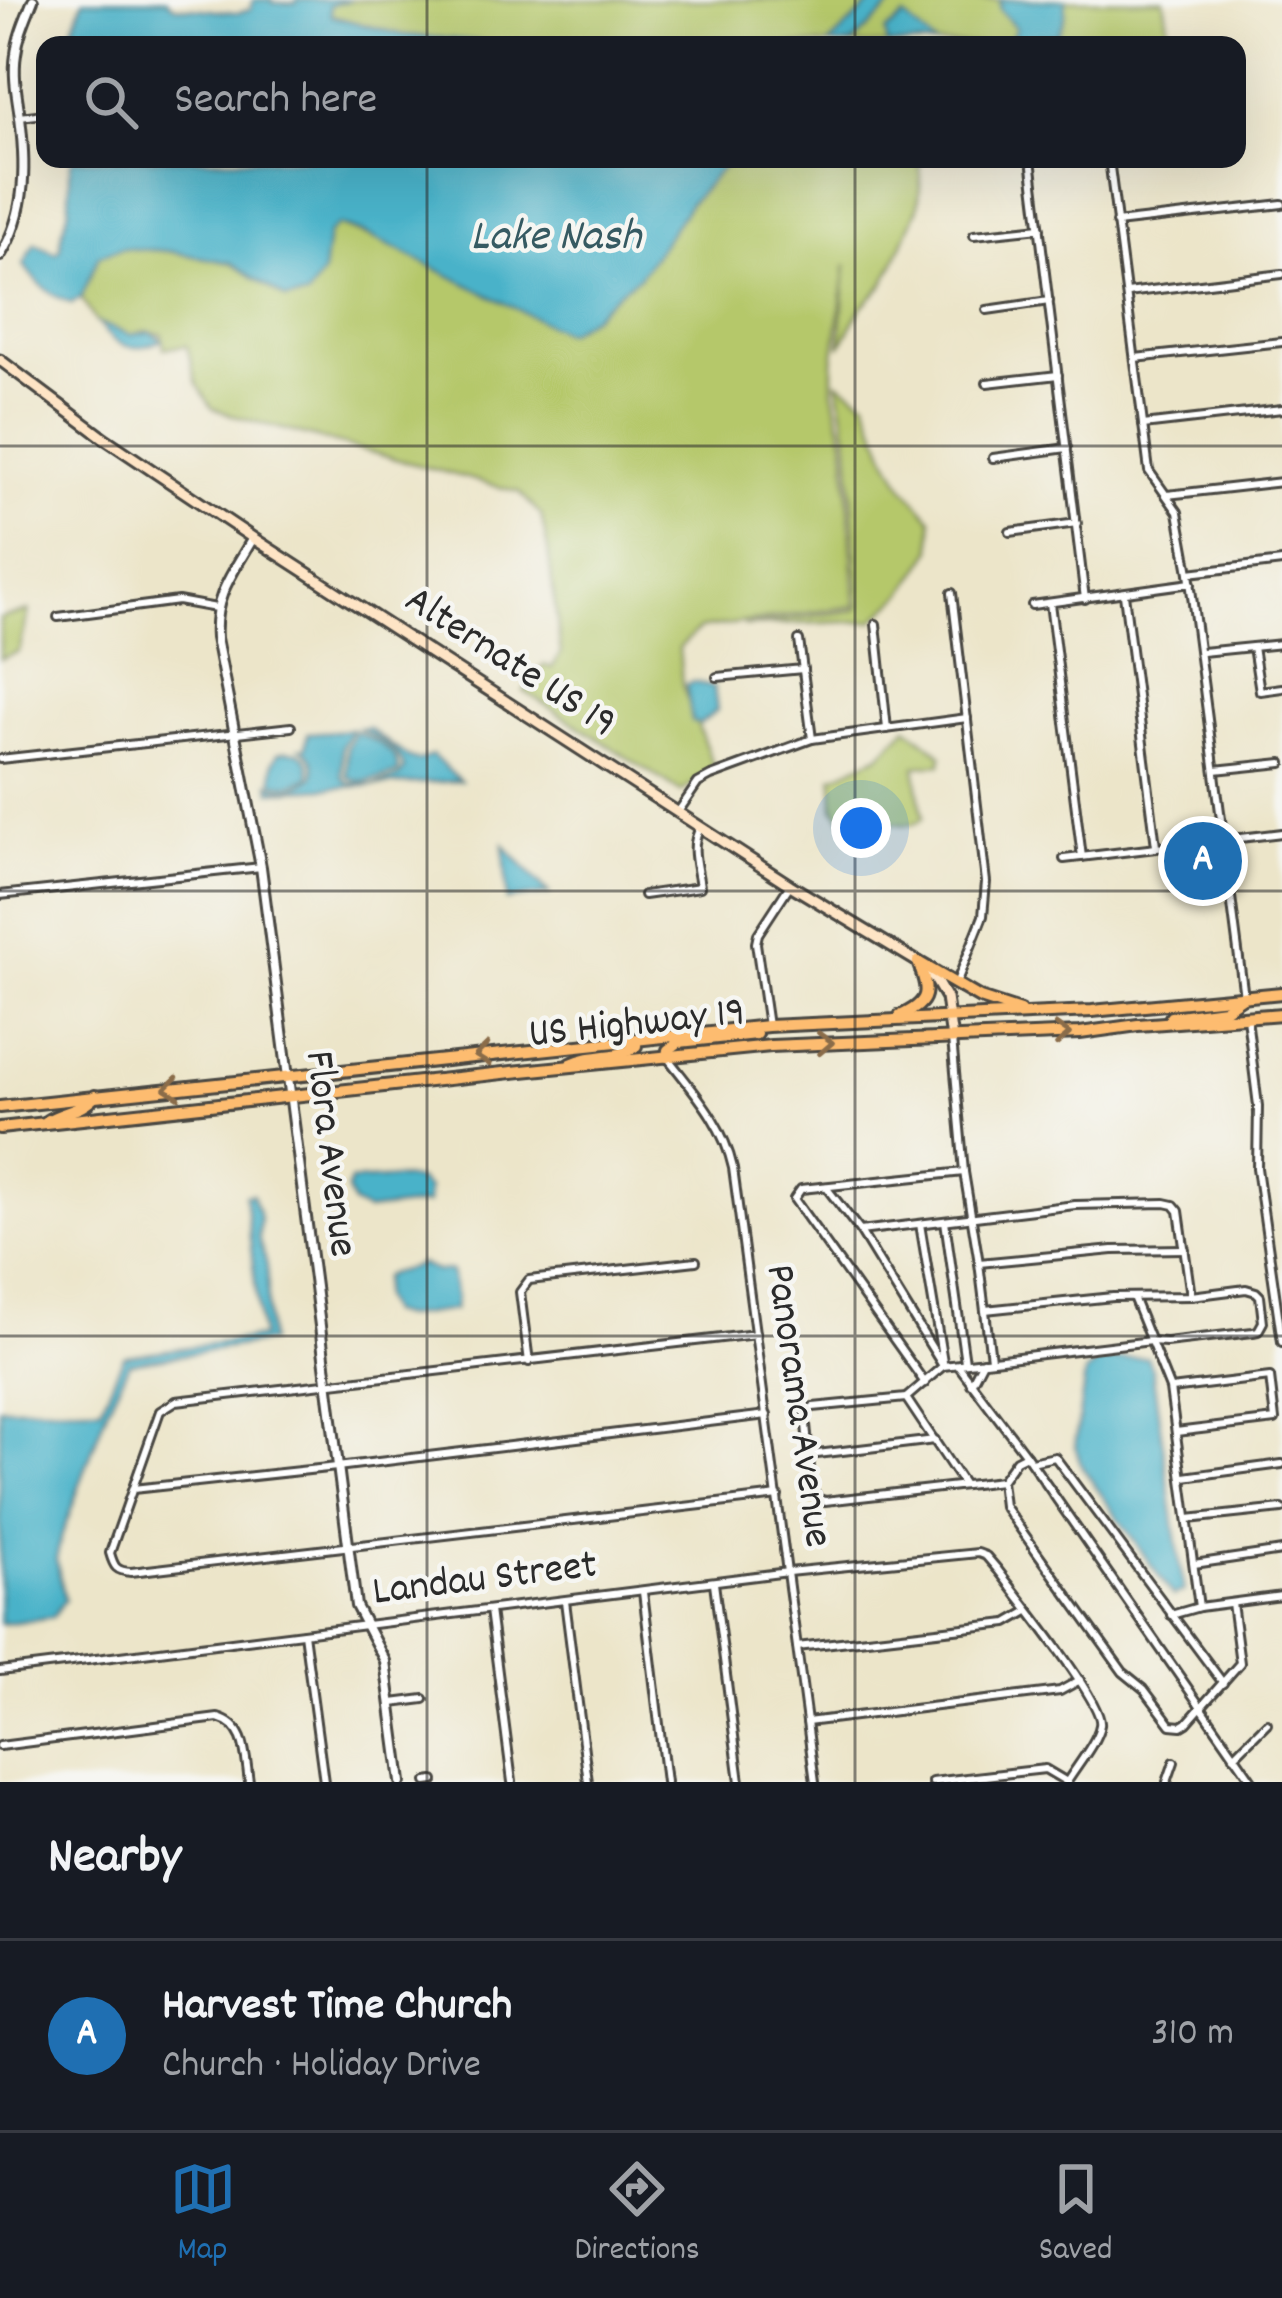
<!DOCTYPE html>
<meta charset="utf-8">
<style>
body{margin:0;font-family:Dekko,sans-serif;background:#20242c;color:#f1f3f6}
.you{position:absolute;left:861px;top:828px;width:42px;height:42px;margin:-30px;border:9px solid #fff;border-radius:50%;background:#1a73e8;box-shadow:0 0 0 18px #1a73e833}
.badge{display:grid;place-items:center;width:78px;height:78px;border-radius:50%;background:#1f6fb2;color:#fff;font-size:39px;font-weight:700}
.pin{position:absolute;translate:-50% -50%;border:6px solid #fff;box-shadow:0 3px 12px #0006}
.list{margin:0;padding:0;list-style:none}
h2{display:flex;justify-content:space-between;align-items:center;height:156px;margin:0;padding:0 48px;font-size:51px}
h2 small{font-size:39px;font-weight:400;color:#9ea1a6}
.list li{display:grid;grid-template-columns:78px 1fr auto;gap:36px;align-items:center;box-sizing:border-box;height:192px;padding:0 48px;border-top:3px solid #363941}
.list b{display:block;font-size:45px;white-space:nowrap}
.list p{margin:0;font-size:39px;white-space:nowrap;color:#9ea1a6}
.list em{font-size:39px;font-style:normal;color:#9ea1a6}
.icon{flex:none;width:66px;height:66px;fill:none;stroke:currentColor;stroke-width:2;stroke-linecap:round;stroke-linejoin:round}
.map{position:relative;flex:none;width:1282px;height:1782px;overflow:hidden}
.search{position:absolute;background:#171b24;box-shadow:0 12px 48px #0002;left:36px;right:36px;top:36px;height:132px;display:flex;align-items:center;gap:30px;box-sizing:border-box;padding:0 42px;border-radius:24px;color:#9ea1a6;font-size:45px}
.sheet{height:348px;background:#171b24}
nav{display:flex;justify-content:space-around;align-items:center;box-sizing:border-box;height:168px;border-top:3px solid #363941;background:#171b24;font-size:33px;color:#9ea1a6}
nav a{display:grid;justify-items:center;gap:6px}
nav .on{color:#1f6fb2}
.map>svg:first-child{display:block}
</style>
<div class="map">
<svg width="1282" height="1782" viewBox="0 0 1282 1782">
<rect width="100%" height="100%" fill="#f6f6f2"/>
<filter id="ink" filterUnits="userSpaceOnUse"><feTurbulence type="fractalNoise" baseFrequency=".00833" numOctaves="2"/><feDisplacementMap in="SourceGraphic" scale="24" xChannelSelector="R" yChannelSelector="G"/><feConvolveMatrix kernelMatrix="1 2 1 2 8 2 1 2 1" color-interpolation-filters="sRGB"/></filter>
<filter id="wash" filterUnits="userSpaceOnUse"><feTurbulence type="fractalNoise" baseFrequency=".004" numOctaves="4" result="noise"/><feDisplacementMap in="SourceGraphic" scale="48" xChannelSelector="R" yChannelSelector="G"/><feGaussianBlur stdDeviation="2.7" result="paint"/><feColorMatrix in="noise" values="0 0 0 0 0 0 0 0 0 0 0 0 0 0 0 0 0 1.4 0 .05"/><feComposite in="paint" operator="in"/></filter>
<g filter="url(#wash)">
<rect width="100%" height="100%" fill="#ece5c9"/>
<!-- green -->
<g fill="#b5c86b" stroke="#707a4b" stroke-width="3">
<path d="M350,0H875L828,45H488L485,42L403,35L331,16L328,6Z"/>
<path d="M898,0H1164L1171,45H1133L1103,41L1097,45H851Z"/>
<path d="M730,159H919L921,177L918,207L894,264L883,285L862,307L840,347L846,264L833,363V391L845,444L855,606L699,629L679,648L682,685L715,770L681,792L524,691L544,665L552,668L561,653L548,549L541,515L519,492L238,417L212,408L196,382L187,346L164,348L162,334L145,331L131,335L96,322L81,298L99,255L123,248L167,251L232,263L286,299L328,234L337,225L592,316L620,290L639,277L690,203Z"/>
<path d="M838,382L866,401L884,450L904,487L932,519V550L904,593L873,621L743,626L855,610L859,606L849,444Z"/>
<path d="M29,611L19,652L0,659V618Z"/>
<path d="M907,727L942,755L941,764L915,766L923,818C911,831 893,821 877,821C868,829 874,836 861,846L834,808L833,777L880,755Z"/>
</g>
<!-- water -->
<g fill="#4ab2c9" stroke="#3a6e7a" stroke-width="3">
<path d="M83,0H167L174,6L237,13L251,9L253,0H272L273,3H296L297,0H350L329,6L331,16L403,35L485,42L488,45H67Z"/>
<path d="M875,0H898L851,45H828Z"/>
<path d="M1000,0H1066L1065,17L1058,34C1043,39 1033,29 1024,45H1008L1016,28L1000,10Z"/>
<path d="M905,17L936,45H887L886,32Z"/>
<path d="M75,159H688C702,163 715,159 730,159L690,203L639,277L620,290L592,316L565,333L366,234L338,225L328,234L323,273L307,297L286,299L232,263L167,251L123,248L99,255L81,298L71,303C52,296 35,282 24,265L35,243L56,253L60,249C60,233 67,221 69,206C70,191 69,177 71,162Z"/>
<path d="M98,323L131,335L150,332L162,340C134,353 116,349 98,323Z"/>
<path d="M694,682L714,687L717,710L700,724L692,722L686,684Z"/>
<path d="M368,728L409,758L419,761L432,755L460,781L271,791L270,784C283,792 302,787 313,777C316,764 313,756 301,748H305L308,733L352,730L342,747V776L348,783L374,785L399,777L404,769C398,747 378,739 359,729Z"/>
<path d="M355,732C373,740 400,750 398,773C381,777 363,787 347,776V748Z"/>
<path d="M286,751C303,750 312,759 309,777C299,783 284,787 273,782V763L278,753Z"/>
<path d="M504,845L549,894L507,900Z"/>
<path d="M402,1178L417,1180L428,1189L427,1204L366,1211L353,1204L347,1190L350,1181Z"/>
<path d="M252,1194C254,1204 260,1211 260,1221C260,1227 258,1234 259,1240C261,1249 266,1257 267,1267C269,1293 266,1317 269,1342L129,1363L107,1409L62,1535L56,1559L65,1599L53,1617L0,1624V1407H101L124,1356L261,1337L245,1195Z"/>
<path d="M419,1264L436,1271H451L456,1299L454,1310L403,1317L388,1313L381,1297L383,1277C393,1269 407,1272 419,1264Z"/>
<path d="M1147,1357L1152,1369L1184,1591L1173,1596L1082,1467L1075,1446L1085,1374L1098,1361Z"/>
</g>
</g>
<g filter="url(#ink)">
<g fill="none" stroke-linecap="round" stroke-linejoin="round">
<defs>
<g id="minor">
<path d="M1237,64H1241"/>
<path d="M20,117L45,114"/>
<path d="M1031,159L1085,599"/>
<path d="M1109,159L1149,471L1178,512L1189,573L1244,997"/>
<path d="M1116,223L1282,204"/>
<path d="M974,235L1040,228"/>
<path d="M1127,293L1282,274"/>
<path d="M987,310L1049,301"/>
<path d="M1135,358L1282,342"/>
<path d="M987,383L1058,375"/>
<path d="M1143,425L1282,409"/>
<path d="M993,458L1067,448"/>
<path d="M1167,495L1282,482"/>
<path d="M1010,532L1077,523"/>
<path d="M1189,573L1282,562"/>
<path d="M952,593L986,882L983,916L956,984"/>
<path d="M1124,594L1156,846"/>
<path d="M1050,603L1082,857"/>
<path d="M1032,605L1191,583"/>
<path d="M58,617L178,601L216,608"/>
<path d="M876,624L887,729"/>
<path d="M799,640L812,739"/>
<path d="M1253,647L1260,691L1282,688"/>
<path d="M1202,652L1282,644"/>
<path d="M717,677L803,669"/>
<path d="M0,759L291,727"/>
<path d="M1215,770L1282,763"/>
<path d="M678,812L698,783L711,776L812,739L967,718"/>
<path d="M1064,859L1282,833"/>
<path d="M0,895L261,867"/>
<path d="M644,895L700,887C698,869 689,845 700,829"/>
<path d="M1247,1018L1258,1106L1257,1168L1282,1342"/>
<path d="M768,1026L756,943L758,934L790,885"/>
<path d="M952,1039L964,1172L979,1263L991,1359"/>
<path d="M667,1057C694,1092 723,1123 733,1168L815,1782"/>
<path d="M826,1187L860,1231L943,1366"/>
<path d="M945,1221L965,1362"/>
<path d="M920,1224L943,1362"/>
<path d="M860,1231L1075,1205L1165,1203L1174,1205L1179,1211L1191,1296"/>
<path d="M979,1263L1113,1250L1185,1249"/>
<path d="M1133,1297L1170,1389L1199,1607"/>
<path d="M985,1310L1113,1297L1191,1296L1246,1289L1256,1292L1260,1296L1263,1322L1258,1331L1253,1332L1166,1342L1151,1341L943,1366L906,1398L813,1407L805,1413L812,1490L819,1499L825,1501L1001,1481"/>
<path d="M756,1334L176,1401L160,1411L110,1553C114,1567 116,1571 131,1572L778,1496"/>
<path d="M529,1362L520,1292L529,1280L696,1261"/>
<path d="M958,1365L1026,1455L1253,1782"/>
<path d="M925,1383L794,1199L801,1189L964,1172"/>
<path d="M971,1384L983,1361"/>
<path d="M1171,1389L1270,1377L1275,1420L1176,1432"/>
<path d="M906,1398L964,1485"/>
<path d="M809,1455L935,1440"/>
<path d="M1026,1455L1016,1460L1001,1481L1004,1506L1123,1672L1144,1689L1171,1725L1182,1726L1187,1723L1240,1663L1232,1603"/>
<path d="M1031,1462L1055,1457L1223,1683"/>
<path d="M1184,1477L1282,1464"/>
<path d="M133,1489L337,1467L767,1415"/>
<path d="M1188,1519L1282,1509"/>
<path d="M1194,1564L1282,1551"/>
<path d="M714,1583L740,1782"/>
<path d="M643,1592L666,1782"/>
<path d="M565,1601L588,1782"/>
<path d="M490,1610L512,1782"/>
<path d="M1171,1615L1199,1607L1282,1596"/>
<path d="M304,1633L324,1782"/>
<path d="M797,1647L1007,1623L1028,1611"/>
<path d="M0,1671L788,1572L978,1553L986,1556L998,1570C1016,1594 1105,1704 1100,1725C1097,1742 1076,1767 1067,1782"/>
<path d="M392,1703L424,1699"/>
<path d="M807,1722L1060,1691L1080,1680"/>
<path d="M0,1746L218,1718C247,1726 245,1756 249,1782"/>
<path d="M1234,1756L1267,1723"/>
<path d="M427,1782L434,1781"/>
<path d="M932,1782L1045,1769L1067,1782"/>
<path d="M1167,1782L1174,1762"/>
</g>
<g id="tertiary">
<path d="M0,256C28,211 26,161 19,110C16,91 13,73 16,54C18,35 26,18 33,0"/>
<path d="M253,538C233,573 213,596 216,638L261,867L356,1606L385,1661L401,1782"/>
</g>
<path id="secondary" d="M0,360L104,438L253,538L790,885L918,962L936,981L946,998L952,1039"/>
<g id="trunk">
<path d="M918,962L980,998L1020,1011"/>
<path d="M900,1016C932,1002 929,991 918,962"/>
<path d="M1171,1017L1224,1010L1243,997"/>
<path d="M667,1057L668,1050L679,1042L756,1034"/>
<path d="M571,1064C591,1053 619,1060 636,1046V1039"/>
<path d="M0,1107L768,1026L1092,1011L1282,993"/>
<path d="M47,1121C63,1111 83,1111 95,1096"/>
<path d="M0,1128L512,1072L771,1046L1080,1033L1138,1025L1282,1014"/>
</g>
</defs>
<!-- minor casing -->
<use href="#minor" stroke="#484743" stroke-width="12"/>
<!-- tertiary casing -->
<use href="#tertiary" stroke="#484743" stroke-width="14"/>
<!-- secondary casing -->
<use href="#secondary" stroke="#484743" stroke-width="15"/>
<!-- trunk casing -->
<use href="#trunk" stroke="#484743" stroke-width="16"/>
<!-- minor -->
<use href="#minor" stroke="#fff" stroke-width="6"/>
<!-- tertiary -->
<use href="#tertiary" stroke="#fff" stroke-width="8"/>
<!-- secondary -->
<use href="#secondary" stroke="#fee4c5" stroke-width="9"/>
<!-- trunk -->
<use href="#trunk" stroke="#fdbc6f" stroke-width="10"/>
</g>
<!-- one-way arrows -->
<defs><path id="oneway-chevron" d="M-2-3.5L2.5 0L-2 3.5" fill="none" stroke-width="1.6" stroke-linecap="round" stroke-linejoin="round" transform="scale(3)"/></defs>
<g stroke="#8a6c4a">
<use href="#oneway-chevron" transform="translate(1062 1034) rotate(-3)"/>
<use href="#oneway-chevron" transform="translate(825 1043) rotate(-3)"/>
<use href="#oneway-chevron" transform="translate(483 1055) rotate(174)"/>
<use href="#oneway-chevron" transform="translate(172 1088) rotate(174)"/>
</g>
</g>
<!-- grid -->
<path fill="none" stroke="#2b2b2b" stroke-width="3" stroke-opacity="0.55" d="M427,0V45M855,0V45M427,159V1782M855,159V1782M0,446H1282M0,891H1282M0,1336H1282"/>
<g text-anchor="middle" dominant-baseline="central" stroke-width="9" stroke-linejoin="round" paint-order="stroke">
<!-- street labels -->
<g font-size="42" fill="#2b2b2b" stroke="#f6f6f2">
<text transform="translate(509 664) rotate(33)">Alternate US 19</text>
<text transform="translate(637 1026) rotate(-6)">US Highway 19</text>
<text transform="translate(328 1154) rotate(83)">Flora Avenue</text>
<text transform="translate(796 1406) rotate(82)">Panorama Avenue</text>
<text transform="translate(485 1581) rotate(-7)">Landau Street</text>
</g>
<!-- water labels -->
<g font-size="45" font-style="italic" fill="#365a62" stroke="#f6f6f2">
<text x="556" y="239">Lake Nash</text>
</g>
</g>
</svg>
<div class="you"></div>
<div class="pin badge" style="left:1203px;top:861px">A</div>
<div class="search"><svg class="icon" aria-label="search" viewBox="0 0 24 24"><circle cx="10" cy="10" r="6"/><path d="M15 15l6 6"/></svg>Search here</div>
</div>
<section class="sheet">
<h2>Nearby<small></small></h2>
<ul class="list">
<li><span class="badge">A</span><div><b>Harvest Time Church</b><p>Church · Holiday Drive</p></div><em>310 m</em></li>
</ul>
</section>
<nav>
<a class="on"><svg class="icon" aria-label="map" viewBox="0 0 24 24"><path d="M3 6l6-2 6 2 6-2v14l-6 2-6-2-6 2zM9 4v14M15 6v14"/></svg>Map</a>
<a><svg class="icon" aria-label="directions" viewBox="0 0 24 24"><path d="M12 3l9 9-9 9-9-9zM9 14v-3h6M13 9l2 2-2 2"/></svg>Directions</a>
<a><svg class="icon" aria-label="saved" viewBox="0 0 24 24"><path d="M7 4h10v16l-5-4-5 4z"/></svg>Saved</a>
</nav>
